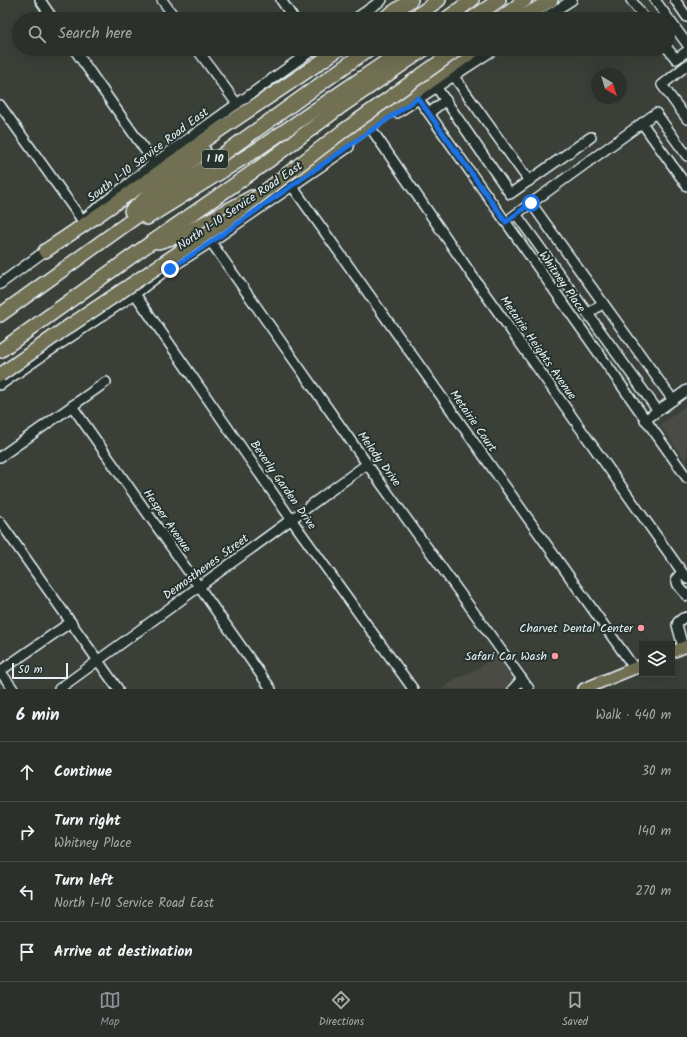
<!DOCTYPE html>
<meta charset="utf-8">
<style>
body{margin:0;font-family:Kalam,sans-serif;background:#383c36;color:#f1f3f6}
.controls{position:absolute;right:12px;bottom:12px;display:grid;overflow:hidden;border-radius:0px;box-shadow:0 4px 16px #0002}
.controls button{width:36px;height:36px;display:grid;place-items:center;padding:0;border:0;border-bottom:1px solid #484b47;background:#2c302a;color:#f1f3f6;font:20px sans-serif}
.compass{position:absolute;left:591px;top:68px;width:36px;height:36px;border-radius:50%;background:#2c302a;box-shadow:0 4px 16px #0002;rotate:142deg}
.scale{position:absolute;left:12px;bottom:10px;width:56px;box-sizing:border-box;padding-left:4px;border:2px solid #e8f1f8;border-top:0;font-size:11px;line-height:14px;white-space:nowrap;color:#e8f1f8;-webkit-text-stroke:3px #26332d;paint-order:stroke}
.stop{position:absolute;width:12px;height:12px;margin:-9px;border:3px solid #1a73e8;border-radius:50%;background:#fff}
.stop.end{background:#1a73e8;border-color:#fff;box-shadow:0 1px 4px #0008}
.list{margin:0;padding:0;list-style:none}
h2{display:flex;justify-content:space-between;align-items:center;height:52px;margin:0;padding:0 16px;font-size:17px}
h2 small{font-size:13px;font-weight:400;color:#a6a9a8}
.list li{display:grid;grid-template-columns:26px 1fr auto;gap:12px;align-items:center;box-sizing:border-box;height:60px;padding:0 16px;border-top:1px solid #484b47}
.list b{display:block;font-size:15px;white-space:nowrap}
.list p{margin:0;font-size:13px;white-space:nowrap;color:#a6a9a8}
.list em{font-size:13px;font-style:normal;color:#a6a9a8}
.icon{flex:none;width:22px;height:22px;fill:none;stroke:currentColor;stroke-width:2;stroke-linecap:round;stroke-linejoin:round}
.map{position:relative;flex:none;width:687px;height:689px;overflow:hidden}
.search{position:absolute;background:#2c302a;box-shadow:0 4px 16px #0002;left:12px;right:12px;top:12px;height:44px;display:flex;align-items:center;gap:10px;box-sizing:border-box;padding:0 14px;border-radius:22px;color:#a6a9a8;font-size:15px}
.sheet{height:292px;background:#2c302a}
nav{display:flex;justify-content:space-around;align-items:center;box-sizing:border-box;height:56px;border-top:1px solid #484b47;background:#2c302a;font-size:11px;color:#a6a9a8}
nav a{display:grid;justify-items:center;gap:2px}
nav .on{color:#8c9099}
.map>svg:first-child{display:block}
</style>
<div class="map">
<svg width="687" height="689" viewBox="0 0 687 689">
<rect width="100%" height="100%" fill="#3a4038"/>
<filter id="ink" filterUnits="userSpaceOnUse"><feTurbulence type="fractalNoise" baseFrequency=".025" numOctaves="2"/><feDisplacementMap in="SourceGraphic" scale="8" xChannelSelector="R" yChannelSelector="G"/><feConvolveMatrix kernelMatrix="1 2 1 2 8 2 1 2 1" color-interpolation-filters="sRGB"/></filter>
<g filter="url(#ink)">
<!-- built -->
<g fill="#4b4c44">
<path d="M687,405V463L660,425Z"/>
<path d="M497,654L521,689H442L456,679L477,669Z"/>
</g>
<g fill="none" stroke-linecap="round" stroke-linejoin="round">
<defs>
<g id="minor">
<path d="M40,0L53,19"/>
<path d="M162,0L176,19"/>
<path d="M281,0L294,19"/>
<path d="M631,0L645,19"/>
<path d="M655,0L687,44"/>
<path d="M675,0L687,17"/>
<path d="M355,19L382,0"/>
<path d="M542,19L572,0"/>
<path d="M74,49L154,163"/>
<path d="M197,49L237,104"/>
<path d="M668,49L676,59L687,51"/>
<path d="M687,65L662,85L687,119"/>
<path d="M453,75L529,181"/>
<path d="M437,88L510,194L591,137"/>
<path d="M418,98L687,478"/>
<path d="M0,105L82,220"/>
<path d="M397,113L495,49"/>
<path d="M429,113L446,100"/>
<path d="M642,123L687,186"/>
<path d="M372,130L476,281L687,579"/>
<path d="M292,186L635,669"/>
<path d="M531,203L673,400"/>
<path d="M516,214L658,411"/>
<path d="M86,217L154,163L314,49"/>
<path d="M512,217L656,113L687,156"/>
<path d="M211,242L367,464L529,689"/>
<path d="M0,284L49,248"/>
<path d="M135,294L291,519L413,689"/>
<path d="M588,314L603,303"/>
<path d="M0,385L39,358L135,294L161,274L211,242L349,147"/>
<path d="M72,406L271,689"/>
<path d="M645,420L687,390"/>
<path d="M0,457L106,382"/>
<path d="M0,522L118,689"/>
<path d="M682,572L676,579L678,585L687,596"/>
<path d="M683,647L677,625L678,622L683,618L687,617"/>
<path d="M13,689L0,671L71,622"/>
<path d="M59,689L367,464"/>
<path d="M513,689L522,679"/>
</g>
<g id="major">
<path d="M672,652L687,646"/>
<path d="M584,689L642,665"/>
</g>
<g id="highway">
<path d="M383,19L411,0"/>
<path d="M412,19L439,0"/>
<path d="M446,19L472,0"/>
<path d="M471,19L499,0"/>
<path d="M500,19L525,0"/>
<path d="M520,19L551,0"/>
<path d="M300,170L340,145L476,49"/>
<path d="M131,211L155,190L204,151"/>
<path d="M147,218L258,149L404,49"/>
<path d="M158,242L182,235L252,197"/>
<path d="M45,251C100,215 154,176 208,138C251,108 296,80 339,49"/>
<path d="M0,315L369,49"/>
<path d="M0,351L149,244L267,162L339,108L425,49"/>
</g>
</defs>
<!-- minor casing -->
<use href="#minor" stroke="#e8f1f8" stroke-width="12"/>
<!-- major casing -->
<use href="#major" stroke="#e8f1f8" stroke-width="14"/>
<!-- highway casing -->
<use href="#highway" stroke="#e8f1f8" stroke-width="16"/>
<!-- minor -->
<use href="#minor" stroke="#26332d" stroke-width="9"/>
<!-- major -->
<use href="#major" stroke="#716f52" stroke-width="11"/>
<!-- highway -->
<use href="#highway" stroke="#716f52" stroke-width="13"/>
<defs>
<path id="highway-bridge" d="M0,375L62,331L229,219L343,131L458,49"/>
</defs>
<!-- highway-bridge casing -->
<use href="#highway-bridge" stroke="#e8f1f8" stroke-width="16" stroke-linecap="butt"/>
<!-- highway-bridge -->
<use href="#highway-bridge" stroke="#716f52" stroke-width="13"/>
</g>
</g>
<g fill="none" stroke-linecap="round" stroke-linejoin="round" filter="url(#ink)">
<!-- route -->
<path stroke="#1a73e8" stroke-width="5" d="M170,269L211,242L418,98L506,222L531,203"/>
</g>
<!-- markers -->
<g fill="#ff9aa2" stroke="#26332d" stroke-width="1.5">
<circle cx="641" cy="628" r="4"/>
<circle cx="555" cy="656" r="4"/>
</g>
<g text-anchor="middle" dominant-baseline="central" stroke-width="4" stroke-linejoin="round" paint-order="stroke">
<!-- shield labels -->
<rect fill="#26332d" stroke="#aeb8bb" stroke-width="1" x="202" y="150" width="26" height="18" rx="3"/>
<g font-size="11" font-weight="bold" fill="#e8f1f8">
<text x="215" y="159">I 10</text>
</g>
<!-- street labels -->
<g font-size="12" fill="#e8f1f8" stroke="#26332d">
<text transform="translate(148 155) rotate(-37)">South I-10 Service Road East</text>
<text transform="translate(240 206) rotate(-34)">North I-10 Service Road East</text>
<text transform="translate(562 282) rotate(55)">Whitney Place</text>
<text transform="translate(538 348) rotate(55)">Metairie Heights Avenue</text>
<text transform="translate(473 421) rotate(55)">Metairie Court</text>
<text transform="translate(379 459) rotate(54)">Melody Drive</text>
<text transform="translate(283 485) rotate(55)">Beverly Garden Drive</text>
<text transform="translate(167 521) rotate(55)">Hesper Avenue</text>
<text transform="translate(206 567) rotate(-36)">Demosthenes Street</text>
</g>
<!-- poi labels -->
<g font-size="12" fill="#e8f1f8" stroke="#26332d" text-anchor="end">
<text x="633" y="628">Charvet Dental Center</text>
<text x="547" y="656">Safari Car Wash</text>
</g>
</g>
</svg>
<div class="controls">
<button><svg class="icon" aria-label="layers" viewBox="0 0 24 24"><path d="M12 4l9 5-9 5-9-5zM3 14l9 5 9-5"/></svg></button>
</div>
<svg class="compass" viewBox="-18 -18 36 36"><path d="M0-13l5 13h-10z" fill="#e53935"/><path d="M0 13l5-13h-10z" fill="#a6a9a8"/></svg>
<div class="scale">50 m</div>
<div class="stop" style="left:531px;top:203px"></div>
<div class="stop end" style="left:170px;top:269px"></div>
<div class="search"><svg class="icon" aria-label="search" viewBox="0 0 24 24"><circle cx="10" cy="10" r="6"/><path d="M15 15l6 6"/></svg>Search here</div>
</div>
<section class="sheet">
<h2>6 min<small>Walk · 440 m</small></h2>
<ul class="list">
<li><svg class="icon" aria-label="ahead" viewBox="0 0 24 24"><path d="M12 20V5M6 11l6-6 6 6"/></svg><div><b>Continue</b></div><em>30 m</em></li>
<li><svg class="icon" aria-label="right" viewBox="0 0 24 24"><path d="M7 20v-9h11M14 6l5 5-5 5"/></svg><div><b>Turn right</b><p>Whitney Place</p></div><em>140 m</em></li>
<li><svg class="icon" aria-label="left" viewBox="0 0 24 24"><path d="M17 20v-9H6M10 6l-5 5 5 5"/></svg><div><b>Turn left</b><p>North I-10 Service Road East</p></div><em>270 m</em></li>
<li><svg class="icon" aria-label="arrive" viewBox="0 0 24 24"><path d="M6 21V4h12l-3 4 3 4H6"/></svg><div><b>Arrive at destination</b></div></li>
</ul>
</section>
<nav>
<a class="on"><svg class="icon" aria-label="map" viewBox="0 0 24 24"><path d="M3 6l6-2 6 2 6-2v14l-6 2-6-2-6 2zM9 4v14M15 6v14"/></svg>Map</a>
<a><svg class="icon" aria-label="directions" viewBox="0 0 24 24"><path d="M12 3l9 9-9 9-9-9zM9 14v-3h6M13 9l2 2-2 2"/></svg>Directions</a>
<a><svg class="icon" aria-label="saved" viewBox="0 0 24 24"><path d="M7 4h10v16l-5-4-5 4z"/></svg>Saved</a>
</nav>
